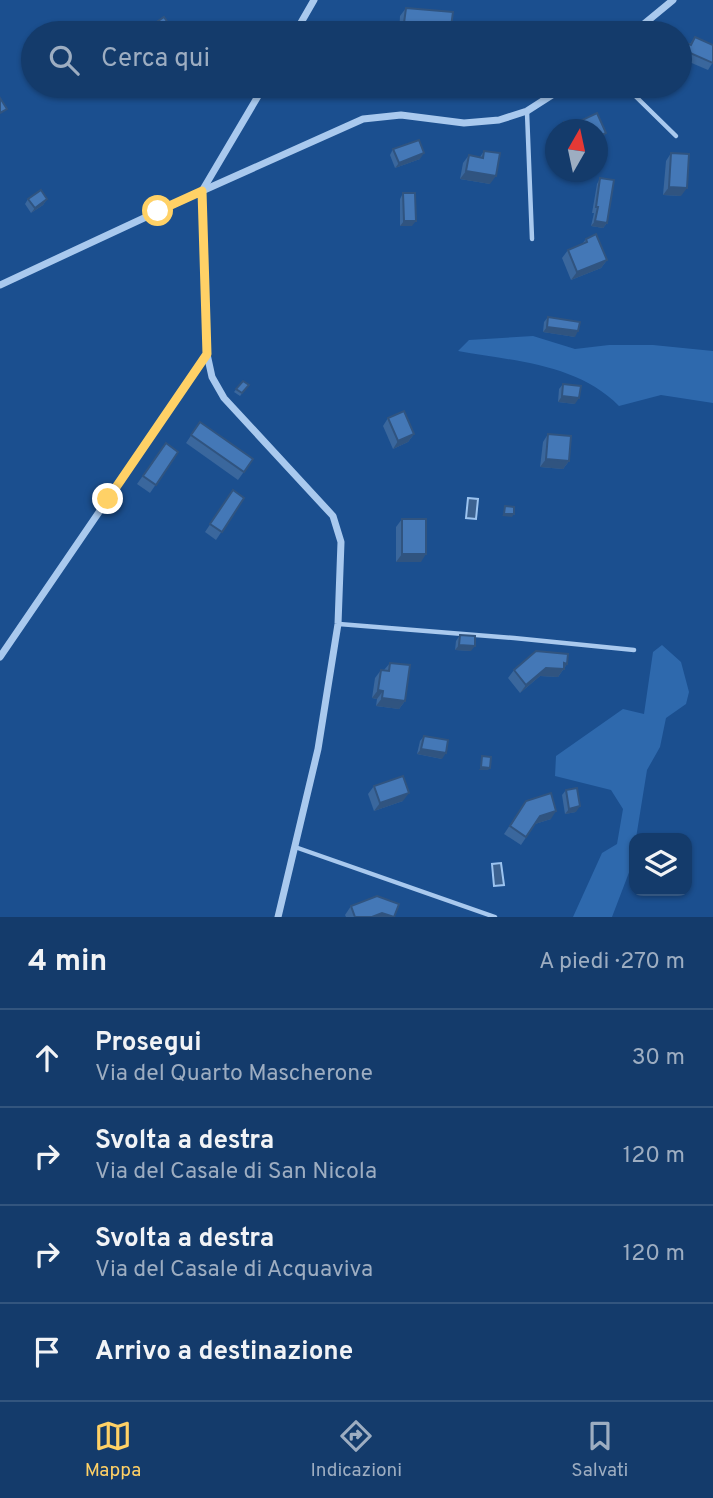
<!DOCTYPE html>
<html lang="it">
<meta charset="utf-8">
<style>
body{margin:0;font-family:Overpass,sans-serif;background:#1d4271;color:#f1f3f6}
.controls{position:absolute;right:21px;bottom:21px;display:grid;overflow:hidden;border-radius:14px;box-shadow:0 2px 5px #0004}
.controls button{width:63px;height:63px;display:grid;place-items:center;padding:0;border:0;border-bottom:2px solid #33557e;background:#143b6b;color:#f1f3f6;font:35px sans-serif}
.compass{position:absolute;left:545px;top:119px;width:63px;height:63px;border-radius:50%;background:#143b6b;box-shadow:0 2px 5px #0004;rotate:9deg}
.stop{position:absolute;width:21px;height:21px;margin:-16px;border:5px solid #ffd166;border-radius:50%;background:#fff}
.stop.end{background:#ffd166;border-color:#fff;box-shadow:0 2px 7px #0008}
.list{margin:0;padding:0;list-style:none}
h2{display:flex;justify-content:space-between;align-items:center;height:91px;margin:0;padding:0 28px;font-size:30px}
h2 small{font-size:23px;font-weight:400;color:#9dadc1}
.list li{display:grid;grid-template-columns:46px 1fr auto;gap:21px;align-items:center;box-sizing:border-box;height:98px;padding:0 28px;border-top:2px solid #33557e}
.list b{display:block;font-size:26px;white-space:nowrap}
.list p{margin:0;font-size:23px;white-space:nowrap;color:#9dadc1}
.list em{font-size:23px;font-style:normal;color:#9dadc1}
.icon{flex:none;width:38px;height:38px;fill:none;stroke:currentColor;stroke-width:2;stroke-linecap:round;stroke-linejoin:round}
.map{position:relative;flex:none;width:713px;height:917px;overflow:hidden}
.search{position:absolute;background:#143b6b;box-shadow:0 2px 5px #0004;left:21px;right:21px;top:21px;height:77px;display:flex;align-items:center;gap:18px;box-sizing:border-box;padding:0 24px;border-radius:38px;color:#9dadc1;font-size:26px}
.sheet{height:483px;background:#143b6b}
nav{display:flex;justify-content:space-around;align-items:center;box-sizing:border-box;height:98px;border-top:2px solid #33557e;background:#143b6b;font-size:19px;color:#9dadc1}
nav a{display:grid;justify-items:center;gap:4px}
nav .on{color:#ffd166}
.map>svg:first-child{display:block}
</style>
<div class="map">
<svg width="713" height="917" viewBox="0 0 713 917">
<rect width="100%" height="100%" fill="#1b4f8f"/>
<!-- green -->
<g fill="#2e69ad">
<path d="M533,336L575,349L609,345H653L713,351V403L661,395L619,406C578,364 514,361 458,351L469,340Z"/>
<path d="M662,645L681,662L689,692L686,704L666,718L660,747L647,770L636,838H634L633,862L612,917H573L602,853L617,844L623,809L611,790L555,776L556,756L623,709L644,714L653,652Z"/>
</g>
<!-- water -->
<g fill="#3c6290" stroke="#9cc4f0" stroke-width="2">
<path d="M468,498L478,499L476,519L466,518Z"/>
<path d="M501,863L504,885L494,886L492,864Z"/>
</g>
<g fill="none" stroke-linecap="round" stroke-linejoin="round">
<!-- service -->
<g stroke="#a9c9ee" stroke-width="4.5">
<path d="M625,86L676,136"/>
<path d="M527,112L532,239"/>
<path d="M339,624L514,638L634,650"/>
<path d="M295,847L495,917"/>
</g>
<!-- minor -->
<g stroke="#a9c9ee" stroke-width="7">
<path d="M295,33L314,0"/>
<path d="M633,33L673,0"/>
<path d="M264,86L202,191L207,354L212,377L224,398L333,516L341,542L338,624L318,749L278,917"/>
<path d="M0,285L202,191L363,119L401,115L464,123L499,120L527,111L566,86"/>
<path d="M0,657L207,354"/>
</g>
</g>
<!-- wall -->
<g fill="#3a679d">
<path d="M406,8L447,33H424L399,31L400,16Z"/>
<path d="M148,28L175,33H144Z"/>
<path d="M695,37L713,62L708,70L680,58V40L690,44Z"/>
<path d="M393,149L420,159L395,168L390,155Z"/>
<path d="M484,151L490,184L460,179L463,163L469,155L480,157Z"/>
<path d="M671,153L681,196L663,195L666,161Z"/>
<path d="M600,178L607,223L603,228L591,226L594,213H592L597,184Z"/>
<path d="M403,193L412,226H400V199Z"/>
<path d="M28,199H47L43,205L31,213L25,204Z"/>
<path d="M586,239L607,260L601,268L571,280L562,258L568,250L582,244Z"/>
<path d="M548,317L575,337L543,332L544,322Z"/>
<path d="M243,381L249,385L240,396L234,392Z"/>
<path d="M563,384L575,404L558,402L559,389Z"/>
<path d="M388,418L414,434L408,442L393,449L383,426Z"/>
<path d="M200,422L253,459L238,480L186,443Z"/>
<path d="M548,434L569,461L563,469L540,467L543,442Z"/>
<path d="M166,443L178,452L150,493L137,484Z"/>
<path d="M233,490L244,498L216,540L205,532Z"/>
<path d="M402,519L421,562H396V527Z"/>
<path d="M460,635L471,651L455,650L456,641Z"/>
<path d="M390,663L405,701L399,709L376,706L377,699L372,698L375,678L381,670H384Z"/>
<path d="M567,664L558,677L540,676L520,693L508,678L514,670Z"/>
<path d="M424,736L442,759L417,754L420,741Z"/>
<path d="M374,786L403,801L374,811L368,794Z"/>
<path d="M566,790L576,812L565,814L562,795Z"/>
<path d="M526,801L551,819L535,824L521,845L504,834Z"/>
<path d="M351,906L394,917H346L345,915Z"/>
</g>
<!-- shaded-wall -->
<g fill="#305480">
<path d="M404,23L451,27L447,33H424L399,31Z"/>
<path d="M606,133L600,141L598,143V137Z"/>
<path d="M424,153L420,159L395,168L399,163Z"/>
<path d="M466,171L496,176L490,184L460,179Z"/>
<path d="M669,187L687,188L681,196L663,195Z"/>
<path d="M47,199L43,205L31,213L35,208Z"/>
<path d="M404,221H416L412,226H400Z"/>
<path d="M595,221L607,223L603,228L591,226Z"/>
<path d="M607,260L601,268L571,280L577,272Z"/>
<path d="M547,327L578,331L575,337L543,332Z"/>
<path d="M562,396L579,398L575,404L558,402Z"/>
<path d="M414,434L408,442L393,449L398,441Z"/>
<path d="M546,459L569,461L563,469L540,467Z"/>
<path d="M504,514H514L512,517L502,516Z"/>
<path d="M402,554H426L421,562H396Z"/>
<path d="M459,645L475,646L471,651L455,650Z"/>
<path d="M564,663L567,664L558,677L540,676L520,693L526,685L546,668Z"/>
<path d="M378,690L383,691L377,699L372,698Z"/>
<path d="M382,698L405,701L399,709L376,706Z"/>
<path d="M421,749L446,753L442,759L417,754Z"/>
<path d="M481,767L490,768L488,770H479Z"/>
<path d="M409,793L403,801L374,811L380,803Z"/>
<path d="M580,806L576,812L565,814L569,809Z"/>
<path d="M556,811L551,819L535,824L540,816Z"/>
<path d="M382,913L392,917H372Z"/>
</g>
<!-- building -->
<g fill="#4478b7" stroke="#305480" stroke-width="2">
<path d="M406,8L453,12L451,27L404,23Z"/>
<path d="M164,17L175,33H152L148,28Z"/>
<path d="M695,37L713,45V63L681,49L680,53V40L691,45Z"/>
<path d="M0,98L7,109L0,113Z"/>
<path d="M597,113L606,133L598,137V130H562L564,122L572,125Z"/>
<path d="M419,140L424,153L399,163L393,149Z"/>
<path d="M484,151L500,153L496,176L466,171L469,155L483,158Z"/>
<path d="M671,153L689,154L687,188L669,187Z"/>
<path d="M600,178L614,180L607,223L595,221L598,207H596Z"/>
<path d="M41,190L47,199L35,208L28,199Z"/>
<path d="M403,193H415L416,221H404Z"/>
<path d="M596,234L607,260L577,272L568,250L587,242L586,239Z"/>
<path d="M548,317L580,322L578,331L547,327Z"/>
<path d="M243,381L249,385L242,393L236,389Z"/>
<path d="M563,384L581,386L579,398L562,396Z"/>
<path d="M404,411L414,434L398,441L388,418Z"/>
<path d="M200,422L253,459L244,472L191,435Z"/>
<path d="M548,434L571,436L569,461L546,459Z"/>
<path d="M166,443L178,452L156,485L143,476Z"/>
<path d="M233,490L244,498L222,532L210,524Z"/>
<path d="M505,506L514,507V514H504Z"/>
<rect x="402" y="519" width="24" height="35"/>
<path d="M460,635L475,636V646L459,645Z"/>
<path d="M536,651L568,654L567,664L564,663V669L546,668L526,685L514,670Z"/>
<path d="M390,663L410,665L405,701L382,698L383,691L378,690L381,670L389,671Z"/>
<path d="M424,736L448,740L446,753L421,749Z"/>
<path d="M482,756L491,757L490,768L481,767Z"/>
<path d="M403,776L409,793L380,803L374,786Z"/>
<path d="M577,788L580,806L569,809L566,790Z"/>
<path d="M551,793L556,811L540,816L526,837L510,826L526,801Z"/>
<path d="M377,896L399,904L394,917L382,913L372,917H355L351,906Z"/>
</g>
<g fill="none" stroke-linecap="round" stroke-linejoin="round">
<!-- route -->
<path stroke="#ffd166" stroke-width="9" d="M108,499L207,354L202,191L158,211"/>
</g>
</svg>
<div class="controls">
<button><svg class="icon" aria-label="layers" viewBox="0 0 24 24"><path d="M12 4l9 5-9 5-9-5zM3 14l9 5 9-5"/></svg></button>
</div>
<svg class="compass" viewBox="-18 -18 36 36"><path d="M0-13l5 13h-10z" fill="#e53935"/><path d="M0 13l5-13h-10z" fill="#9dadc1"/></svg>
<div class="stop" style="left:158px;top:211px"></div>
<div class="stop end" style="left:108px;top:499px"></div>
<div class="search"><svg class="icon" aria-label="search" viewBox="0 0 24 24"><circle cx="10" cy="10" r="6"/><path d="M15 15l6 6"/></svg>Cerca qui</div>
</div>
<section class="sheet">
<h2>4 min<small>A piedi · 270 m</small></h2>
<ul class="list">
<li><svg class="icon" aria-label="ahead" viewBox="0 0 24 24"><path d="M12 20V5M6 11l6-6 6 6"/></svg><div><b>Prosegui</b><p>Via del Quarto Mascherone</p></div><em>30 m</em></li>
<li><svg class="icon" aria-label="right" viewBox="0 0 24 24"><path d="M7 20v-9h11M14 6l5 5-5 5"/></svg><div><b>Svolta a destra</b><p>Via del Casale di San Nicola</p></div><em>120 m</em></li>
<li><svg class="icon" aria-label="right" viewBox="0 0 24 24"><path d="M7 20v-9h11M14 6l5 5-5 5"/></svg><div><b>Svolta a destra</b><p>Via del Casale di Acquaviva</p></div><em>120 m</em></li>
<li><svg class="icon" aria-label="arrive" viewBox="0 0 24 24"><path d="M6 21V4h12l-3 4 3 4H6"/></svg><div><b>Arrivo a destinazione</b></div></li>
</ul>
</section>
<nav>
<a class="on"><svg class="icon" aria-label="map" viewBox="0 0 24 24"><path d="M3 6l6-2 6 2 6-2v14l-6 2-6-2-6 2zM9 4v14M15 6v14"/></svg>Mappa</a>
<a><svg class="icon" aria-label="directions" viewBox="0 0 24 24"><path d="M12 3l9 9-9 9-9-9zM9 14v-3h6M13 9l2 2-2 2"/></svg>Indicazioni</a>
<a><svg class="icon" aria-label="saved" viewBox="0 0 24 24"><path d="M7 4h10v16l-5-4-5 4z"/></svg>Salvati</a>
</nav>
